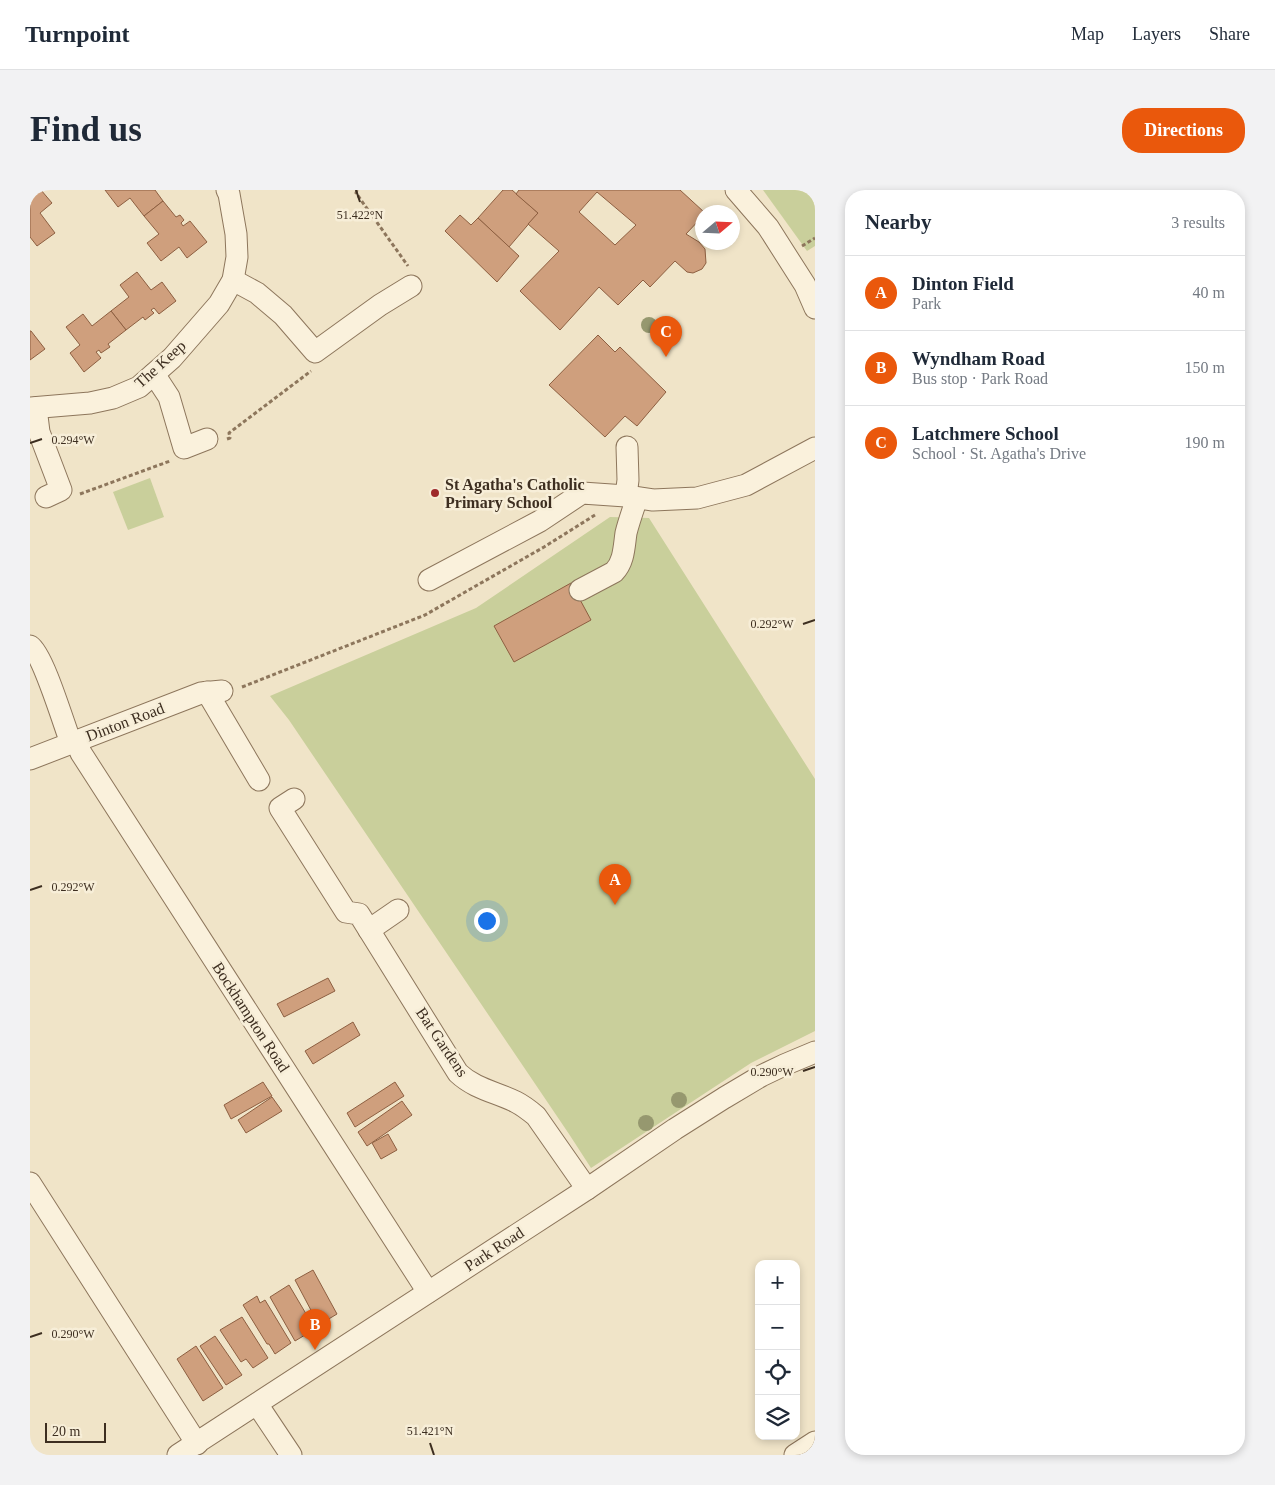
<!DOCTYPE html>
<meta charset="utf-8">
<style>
body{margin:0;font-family:"Times New Roman",serif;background:#f2f2f3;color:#1f2937}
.controls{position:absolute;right:15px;bottom:15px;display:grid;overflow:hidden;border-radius:10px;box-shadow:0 2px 8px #0003}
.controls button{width:45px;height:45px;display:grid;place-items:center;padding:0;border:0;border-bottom:1px solid #e0e1e3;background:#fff;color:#1f2937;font:25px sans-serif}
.compass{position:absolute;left:665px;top:15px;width:45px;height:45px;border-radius:50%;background:#fff;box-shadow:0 2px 8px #0003;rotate:71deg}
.scale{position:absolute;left:15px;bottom:12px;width:61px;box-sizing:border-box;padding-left:5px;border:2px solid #3d2e20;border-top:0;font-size:14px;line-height:18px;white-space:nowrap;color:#3d2e20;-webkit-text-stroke:4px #f7eed8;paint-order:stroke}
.you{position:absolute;left:456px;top:730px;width:18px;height:18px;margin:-12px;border:4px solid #fff;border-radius:50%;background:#1a73e8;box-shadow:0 0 0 8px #1a73e833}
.badge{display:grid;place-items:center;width:32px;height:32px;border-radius:50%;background:#ea580c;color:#fff;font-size:16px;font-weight:700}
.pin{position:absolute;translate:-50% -41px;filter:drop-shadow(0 1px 2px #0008)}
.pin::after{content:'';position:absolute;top:26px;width:18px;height:15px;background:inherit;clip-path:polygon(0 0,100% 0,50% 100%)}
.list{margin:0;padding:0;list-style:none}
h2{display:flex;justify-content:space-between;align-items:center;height:65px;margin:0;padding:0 20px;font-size:21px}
h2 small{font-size:16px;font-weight:400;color:#747a83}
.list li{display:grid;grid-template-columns:32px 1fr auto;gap:15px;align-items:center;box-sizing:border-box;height:75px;padding:0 20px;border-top:1px solid #e0e1e3}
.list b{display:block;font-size:19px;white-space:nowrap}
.list p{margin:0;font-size:16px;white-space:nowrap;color:#747a83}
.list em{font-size:16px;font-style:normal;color:#747a83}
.icon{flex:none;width:28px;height:28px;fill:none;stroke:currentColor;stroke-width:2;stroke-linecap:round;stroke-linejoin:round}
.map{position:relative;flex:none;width:785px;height:1265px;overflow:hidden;border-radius:20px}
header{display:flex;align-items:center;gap:30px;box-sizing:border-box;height:70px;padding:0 25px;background:#fff;border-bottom:1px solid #e0e1e3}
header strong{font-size:24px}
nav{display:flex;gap:28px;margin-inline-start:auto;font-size:18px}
.intro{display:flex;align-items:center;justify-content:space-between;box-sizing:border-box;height:120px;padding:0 30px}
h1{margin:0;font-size:35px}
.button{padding:12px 22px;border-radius:20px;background:#ea580c;color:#fff;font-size:18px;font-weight:700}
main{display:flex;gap:30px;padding:0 30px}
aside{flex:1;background:#fff;border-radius:20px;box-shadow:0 2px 8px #0003}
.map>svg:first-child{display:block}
</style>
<header>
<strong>Turnpoint</strong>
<nav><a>Map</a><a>Layers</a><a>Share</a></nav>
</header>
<div class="intro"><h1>Find us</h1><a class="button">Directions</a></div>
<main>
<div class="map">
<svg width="785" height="1265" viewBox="0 0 785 1265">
<rect width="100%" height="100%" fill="#f0e4c8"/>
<!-- green -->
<g fill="#c9cf9b">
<path d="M733,0H785V56L777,61Z"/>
<path d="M120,288L134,327L98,340L83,302Z"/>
<path d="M580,327L619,328L785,589V841L721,873L561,978L539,944L259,530L240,506L446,418Z"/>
</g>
<!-- building -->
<g fill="#cf9f7d" stroke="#8d5f41" fill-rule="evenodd">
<path d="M5,0H11L22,13L10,23L25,43L7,56L0,47V4Z"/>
<path d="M75,0H125L133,11L114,26L100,8L88,17Z"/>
<path d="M473,0H482L508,23L479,57L448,28Z"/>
<path d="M489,0H650L674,22H672V27L656,44L669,52L675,59L676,73L672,79L663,83L657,82L645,71L620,97L613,90L588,115L569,97L530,140L490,101L529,61L498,34L508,23L486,4ZM567,2L606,35L585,55L549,22Z"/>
<path d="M133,11L146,27L150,25L154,30L151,33L153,36L160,31L177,52L157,68L149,57L131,71L117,53L129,44L114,26Z"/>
<path d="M430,25L441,35L448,28L489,66L467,92L415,41Z"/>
<path d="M107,82L121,100L132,92L146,111L129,124L124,118L121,120L124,123L115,130L113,127L96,140L81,121L99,107L90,95Z"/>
<path d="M81,121L96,140L78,154L80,157L71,163L69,160L66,162L71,168L54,182L40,163L50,155L36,137L53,124L62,136Z"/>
<path d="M0,141H1L15,159L0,170Z"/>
<path d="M568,145L585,162L590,157L636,202L607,236L595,226L575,247L519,195Z"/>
<path d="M541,393L561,430L484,472L464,436Z"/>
<path d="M298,788L305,801L254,827L247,814Z"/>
<path d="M323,832L330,845L283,874L275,861Z"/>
<path d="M233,892L242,906L201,929L194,915Z"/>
<path d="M365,892L374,906L325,937L317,923Z"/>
<path d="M242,907L252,921L216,943L208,930Z"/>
<path d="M372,911L382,925L337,956L328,942Z"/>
<path d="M358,944L367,960L351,969L342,953Z"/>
<path d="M283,1080L307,1124L292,1133L287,1122L283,1124L265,1090Z"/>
<path d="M259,1095L285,1139L265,1151L240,1107Z"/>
<path d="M227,1106L230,1113L235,1110L261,1153L245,1164L239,1154H237L213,1115Z"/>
<path d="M212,1127L238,1168L223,1178L216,1169L211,1172L190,1140Z"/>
<path d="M185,1146L212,1185L196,1195L170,1156Z"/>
<path d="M166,1156L193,1198L173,1211L147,1169Z"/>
</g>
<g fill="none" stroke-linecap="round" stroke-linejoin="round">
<defs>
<g id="minor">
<path d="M706,0L738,37L775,95L785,118"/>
<path d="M203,90L227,103L253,125L285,162L350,115L381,96"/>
<path d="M124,184L139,207L154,258L177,249"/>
<path d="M0,218L60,213L83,208L109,197L142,168L189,114L203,90L207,67L206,44L199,4L197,0"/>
<path d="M6,218L9,242L31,300L16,307"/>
<path d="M596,306L598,290L597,257"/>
<path d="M399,390L510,331L552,303L596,306L623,310L667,308L716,295L785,258"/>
<path d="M550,400L584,382C594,372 594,357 596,343C599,331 603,320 607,308"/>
<path d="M0,456C13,464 34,535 41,553"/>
<path d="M177,502L229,590"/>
<path d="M46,551L51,563L398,1102"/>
<path d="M0,569L171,503L192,501"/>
<path d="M264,609L250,618L316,722L329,724L428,883C445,899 466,902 486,912C494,916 500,921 506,926L557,999"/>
<path d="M339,740L368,720"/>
<path d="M0,993L167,1254"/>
<path d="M227,1214L261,1265"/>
<path d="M148,1265L557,999L645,939L694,908L731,886L754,875L785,862"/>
<path d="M765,1265L785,1252"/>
</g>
</defs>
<!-- minor casing -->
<use href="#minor" stroke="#8d765c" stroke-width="23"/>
<!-- path -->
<g stroke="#8d765c" stroke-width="3" stroke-dasharray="4 2.5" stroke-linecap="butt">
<path d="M327,0L326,3L378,76"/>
<path d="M780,0L785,7"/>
<path d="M772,56L785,48"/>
<path d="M197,249L200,248L199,243L281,181"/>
<path d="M50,304L140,271"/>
<path d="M212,497L395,425L514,357L565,325"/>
</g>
<!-- minor -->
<use href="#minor" stroke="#faf1dc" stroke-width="21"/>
</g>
<!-- trees -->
<g fill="#96986f">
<circle cx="619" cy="135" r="8"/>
<circle cx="649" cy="910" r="8"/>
<circle cx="616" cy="933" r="8"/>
</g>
<!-- ticks -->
<path fill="none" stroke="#3d2e20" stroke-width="2" d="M326,0L330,12M0,253L12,249M773,434L785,430M0,700L12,696M773,881L785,877M0,1147L12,1143M400,1253L404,1265"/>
<!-- markers -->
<circle fill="#9e2a2b" stroke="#f7eed8" stroke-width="2" cx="405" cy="303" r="5"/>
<g text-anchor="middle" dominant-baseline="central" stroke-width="5" stroke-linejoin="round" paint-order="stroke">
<!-- street labels -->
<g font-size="16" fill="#3d2e20" stroke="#f7eed8">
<text transform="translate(130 174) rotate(-42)">The Keep</text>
<text transform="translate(95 532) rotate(-21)">Dinton Road</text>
<text transform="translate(221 827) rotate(57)">Bockhampton Road</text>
<text transform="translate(412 852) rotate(56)">Bat Gardens</text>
<text transform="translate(464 1059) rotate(-33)">Park Road</text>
</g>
<!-- poi labels -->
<g font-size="16" font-weight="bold" fill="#3d2e20" stroke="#f7eed8" text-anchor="start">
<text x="415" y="294">St Agatha's Catholic<tspan x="415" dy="18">Primary School</tspan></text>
</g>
</g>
<g font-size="12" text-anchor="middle" fill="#3d2e20" stroke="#f7eed8" stroke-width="5" stroke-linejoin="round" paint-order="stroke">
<text x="330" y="29">51.422°N</text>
<text x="43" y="254">0.294°W</text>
<text x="742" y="438">0.292°W</text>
<text x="43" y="701">0.292°W</text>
<text x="742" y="886">0.290°W</text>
<text x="43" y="1148">0.290°W</text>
<text x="400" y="1245">51.421°N</text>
</g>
</svg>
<div class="controls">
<button>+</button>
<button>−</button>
<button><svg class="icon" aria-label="locate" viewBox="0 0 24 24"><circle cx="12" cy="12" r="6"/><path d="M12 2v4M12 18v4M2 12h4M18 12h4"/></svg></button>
<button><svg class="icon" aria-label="layers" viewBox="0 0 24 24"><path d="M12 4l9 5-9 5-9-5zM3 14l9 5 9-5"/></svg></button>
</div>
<svg class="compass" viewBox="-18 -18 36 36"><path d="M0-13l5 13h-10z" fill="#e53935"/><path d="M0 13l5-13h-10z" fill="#747a83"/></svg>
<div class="scale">20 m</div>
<div class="you"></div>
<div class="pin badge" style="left:585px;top:715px">A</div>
<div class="pin badge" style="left:285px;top:1160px">B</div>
<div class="pin badge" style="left:636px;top:167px">C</div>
</div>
<aside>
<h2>Nearby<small>3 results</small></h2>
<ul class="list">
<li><span class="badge">A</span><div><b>Dinton Field</b><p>Park</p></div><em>40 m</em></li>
<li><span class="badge">B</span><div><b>Wyndham Road</b><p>Bus stop · Park Road</p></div><em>150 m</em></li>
<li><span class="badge">C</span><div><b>Latchmere School</b><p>School · St. Agatha's Drive</p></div><em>190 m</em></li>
</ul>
</aside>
</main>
